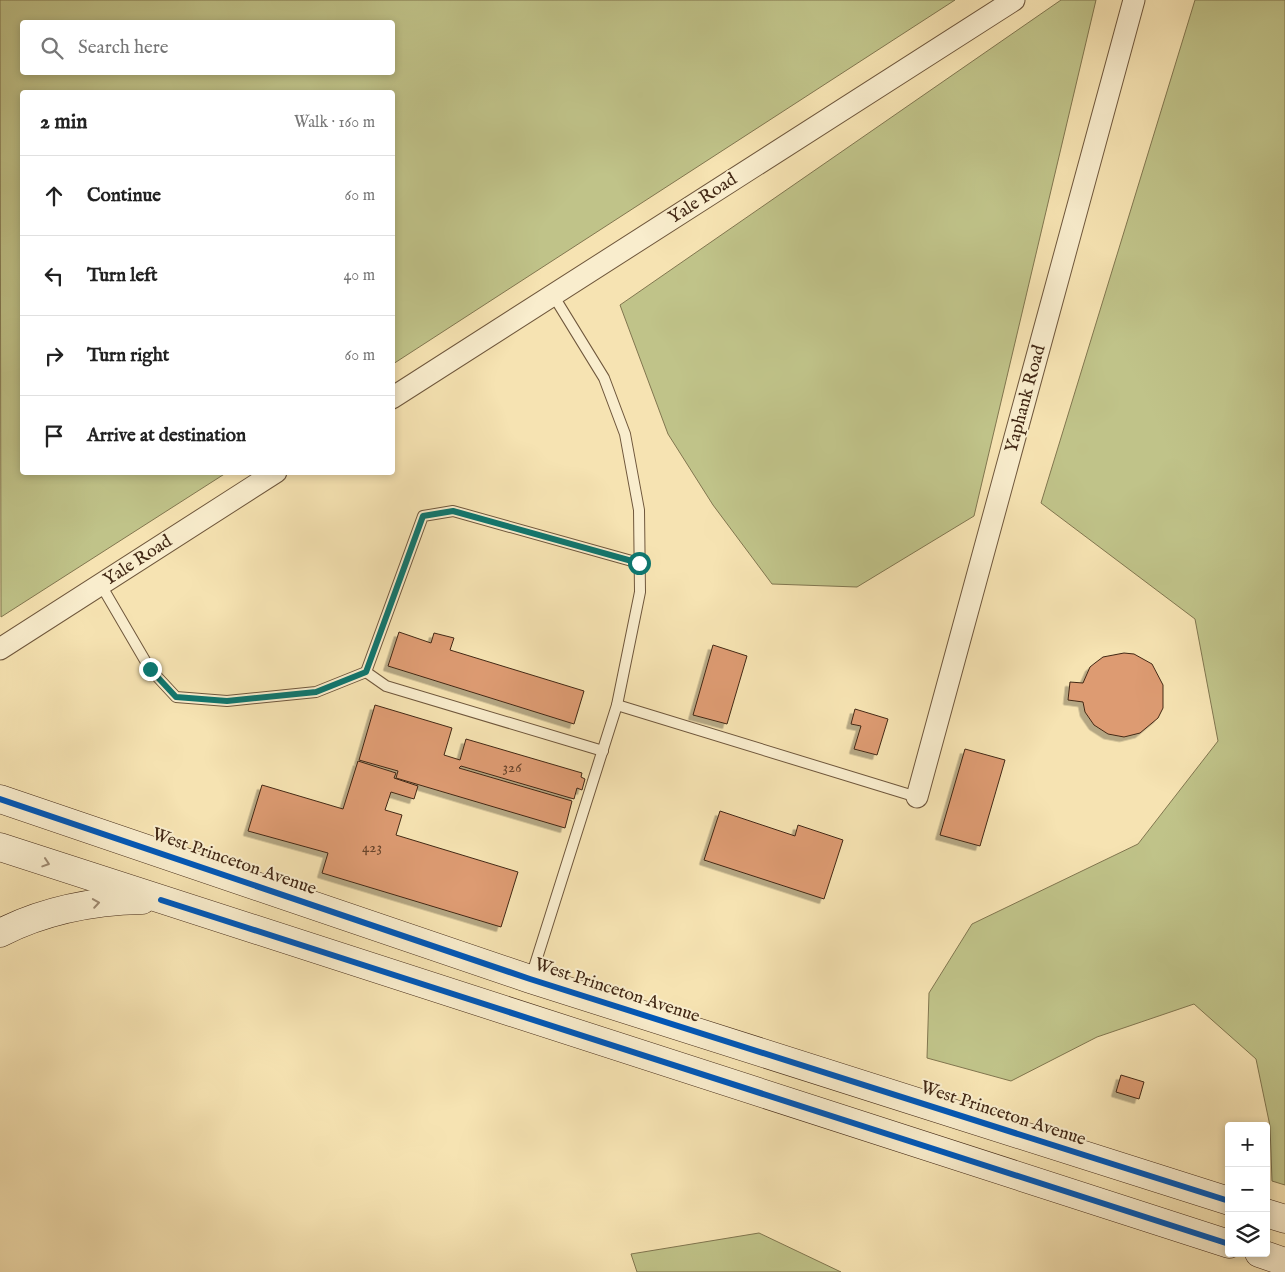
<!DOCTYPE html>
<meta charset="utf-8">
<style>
body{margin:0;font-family:"IM FELL English",serif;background:#f6f6f6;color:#222}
.controls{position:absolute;right:15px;bottom:15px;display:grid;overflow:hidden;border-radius:5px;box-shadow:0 2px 8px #0003}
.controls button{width:45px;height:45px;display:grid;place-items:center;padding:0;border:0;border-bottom:1px solid #e0e0e0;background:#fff;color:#222;font:25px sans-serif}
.stop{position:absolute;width:15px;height:15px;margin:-11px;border:4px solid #0f766e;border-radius:50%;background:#fff}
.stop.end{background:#0f766e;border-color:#fff;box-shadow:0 1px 5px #0008}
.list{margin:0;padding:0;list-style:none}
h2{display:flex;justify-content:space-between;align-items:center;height:65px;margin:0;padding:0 20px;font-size:21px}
h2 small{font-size:16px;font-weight:400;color:#767676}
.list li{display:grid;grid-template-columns:32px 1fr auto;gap:15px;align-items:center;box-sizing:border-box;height:80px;padding:0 20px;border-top:1px solid #e0e0e0}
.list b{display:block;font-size:19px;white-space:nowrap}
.list em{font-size:16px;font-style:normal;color:#767676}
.icon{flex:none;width:28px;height:28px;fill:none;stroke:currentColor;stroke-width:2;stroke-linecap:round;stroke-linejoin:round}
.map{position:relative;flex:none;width:1285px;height:1272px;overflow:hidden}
.search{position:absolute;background:#fff;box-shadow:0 2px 8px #0003;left:20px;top:20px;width:375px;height:55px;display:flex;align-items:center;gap:12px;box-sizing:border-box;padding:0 18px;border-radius:5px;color:#767676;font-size:19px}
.panel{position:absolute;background:#fff;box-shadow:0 2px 8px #0003;left:20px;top:90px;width:375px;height:385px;border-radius:5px}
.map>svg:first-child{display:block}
</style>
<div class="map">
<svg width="1285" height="1272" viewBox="0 0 1285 1272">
<defs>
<filter id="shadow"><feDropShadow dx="-4.5" dy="4.5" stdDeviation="0" flood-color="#0004"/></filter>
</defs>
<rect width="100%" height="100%" fill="#f6e3b2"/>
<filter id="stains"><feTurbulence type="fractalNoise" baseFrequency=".004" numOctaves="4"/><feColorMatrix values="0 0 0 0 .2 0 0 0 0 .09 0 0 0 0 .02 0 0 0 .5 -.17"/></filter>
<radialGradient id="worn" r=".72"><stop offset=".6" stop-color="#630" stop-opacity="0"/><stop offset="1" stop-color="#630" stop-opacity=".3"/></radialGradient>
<!-- green -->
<g fill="#c0c389" stroke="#81764f" fill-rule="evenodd">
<path d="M0,0H955L393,364L392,92H22V472L226,473L1,617ZM392,22V72H22V22Z"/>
<path d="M1061,0H1096L974,516L857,587L772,584L713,505L668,434L620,305Z"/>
<path d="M1195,0H1285V1185L1272,1181L1270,1126L1256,1059L1194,1004L1097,1037L1011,1081L927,1058L929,993L972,924L1138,844L1218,741L1195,619L1041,503Z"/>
<path d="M759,1233L841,1272H637L631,1254Z"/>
</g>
<!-- building -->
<g fill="#dd9b72" stroke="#422815" filter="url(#shadow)">
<path d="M399,632L431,643L434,633L454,638L450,650L584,691L574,724L388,666Z"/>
<path d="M713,645L747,656L727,724L693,715Z"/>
<path d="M1124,653L1134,654L1152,664L1163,685V708L1158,718L1140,733L1124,737L1108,734L1094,725L1085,712L1083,702L1068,700L1070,682L1083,683L1090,667L1095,663L1103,657Z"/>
<path d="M375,705L452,728L444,755L460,760L466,739L582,773L581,777L585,779L582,790L577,788L574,799L461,766L459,768L572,801L565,828L396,778L398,771L359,760Z"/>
<path d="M855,709L888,719L877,755L854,749L861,726L851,724Z"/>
<path d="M965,749L1005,760L980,846L940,835Z"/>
<path d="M358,761L396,773L394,778L418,786L414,799L391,792L385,810L402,815L396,835L518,872L501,927L322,873L328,853L248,831L262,785L343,809Z"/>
<path d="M720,811L795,836L798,825L843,840L824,899L704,860Z"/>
<path d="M1121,1075L1144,1082L1139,1099L1116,1092Z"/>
</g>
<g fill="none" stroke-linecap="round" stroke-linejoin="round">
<defs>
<g id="lane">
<path d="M553,295L604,378L625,434L639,510L640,592L617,705"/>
<path d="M101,585L150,669L176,697L227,701L316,692L366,672"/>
<path d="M603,751L386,686L366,672L423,516L453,511L639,563"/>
<path d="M531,977L617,705L917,797"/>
</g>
<g id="street">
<path d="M392,398L1014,0"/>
<path d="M0,649L276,472"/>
<path d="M917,797L1134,0"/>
</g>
<g id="secondary">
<path d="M0,799L530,979L1229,1201"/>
<path d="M0,847L1229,1244"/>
<path d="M0,933C45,910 92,901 142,900"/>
<path d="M1266,1213L1285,1219"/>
<path d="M1259,1253L1285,1262"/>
</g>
</defs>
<!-- lane casing -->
<use href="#lane" stroke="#6f573c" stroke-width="12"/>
<!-- street casing -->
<use href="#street" stroke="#6f573c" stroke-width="23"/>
<!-- secondary casing -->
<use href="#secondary" stroke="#422815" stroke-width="29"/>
<!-- lane -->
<use href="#lane" stroke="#f9edcd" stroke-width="10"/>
<!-- street -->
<use href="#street" stroke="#f9edcd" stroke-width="21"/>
<!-- secondary -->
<use href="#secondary" stroke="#f9edcd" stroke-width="28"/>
<defs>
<g id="cycleway">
<path d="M0,799L530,979L1229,1201"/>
<path d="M161,900L1229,1244"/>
</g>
</defs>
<!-- cycleway casing -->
<use href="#cycleway" stroke="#f9edcd" stroke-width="9"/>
<!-- cycleway -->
<use href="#cycleway" stroke="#0057b8" stroke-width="6"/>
</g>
<!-- one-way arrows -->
<defs><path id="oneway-chevron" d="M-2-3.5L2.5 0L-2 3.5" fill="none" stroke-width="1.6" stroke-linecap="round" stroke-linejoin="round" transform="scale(1.25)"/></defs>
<g stroke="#9e8a71">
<use href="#oneway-chevron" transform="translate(46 863) rotate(18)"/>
<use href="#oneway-chevron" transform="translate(96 903) rotate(-9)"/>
</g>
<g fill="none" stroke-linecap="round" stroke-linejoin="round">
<!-- route -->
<path stroke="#0f766e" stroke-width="6" d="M150,669L176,697L227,701L316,692L366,672L423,516L453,511L639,563"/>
</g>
<g text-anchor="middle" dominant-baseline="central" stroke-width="4" stroke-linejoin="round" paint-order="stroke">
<!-- number labels -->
<g font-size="15" fill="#69452c">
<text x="512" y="767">326</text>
<text x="372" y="847">423</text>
</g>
<!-- street labels -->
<g font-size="18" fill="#422815" stroke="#f9edcd">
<text transform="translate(703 199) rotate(-33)">Yale Road</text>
<text transform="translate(1026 399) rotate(-75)">Yaphank Road</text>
<text transform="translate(138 561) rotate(-33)">Yale Road</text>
<text transform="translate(234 862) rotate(19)">West Princeton Avenue</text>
<text transform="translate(617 991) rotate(18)">West Princeton Avenue</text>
<text transform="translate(1003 1114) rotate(18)">West Princeton Avenue</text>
</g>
</g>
<rect width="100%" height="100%" filter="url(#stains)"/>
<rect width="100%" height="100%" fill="url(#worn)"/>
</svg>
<div class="controls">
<button>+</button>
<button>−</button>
<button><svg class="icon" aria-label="layers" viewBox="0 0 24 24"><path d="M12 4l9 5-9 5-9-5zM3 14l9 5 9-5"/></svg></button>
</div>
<div class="stop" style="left:639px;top:563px"></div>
<div class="stop end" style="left:150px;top:669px"></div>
<div class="search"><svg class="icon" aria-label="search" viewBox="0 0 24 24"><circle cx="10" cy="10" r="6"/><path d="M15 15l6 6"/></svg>Search here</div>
<section class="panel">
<h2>2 min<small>Walk · 160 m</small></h2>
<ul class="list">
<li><svg class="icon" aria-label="ahead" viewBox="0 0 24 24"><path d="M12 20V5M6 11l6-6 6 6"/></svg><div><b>Continue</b></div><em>60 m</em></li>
<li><svg class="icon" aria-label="left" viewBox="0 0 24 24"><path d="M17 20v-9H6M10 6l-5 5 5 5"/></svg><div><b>Turn left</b></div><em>40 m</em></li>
<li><svg class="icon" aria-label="right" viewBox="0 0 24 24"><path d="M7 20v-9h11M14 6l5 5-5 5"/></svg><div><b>Turn right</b></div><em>60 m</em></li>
<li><svg class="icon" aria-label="arrive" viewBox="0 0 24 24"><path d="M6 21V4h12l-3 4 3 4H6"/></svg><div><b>Arrive at destination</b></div></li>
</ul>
</section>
</div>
